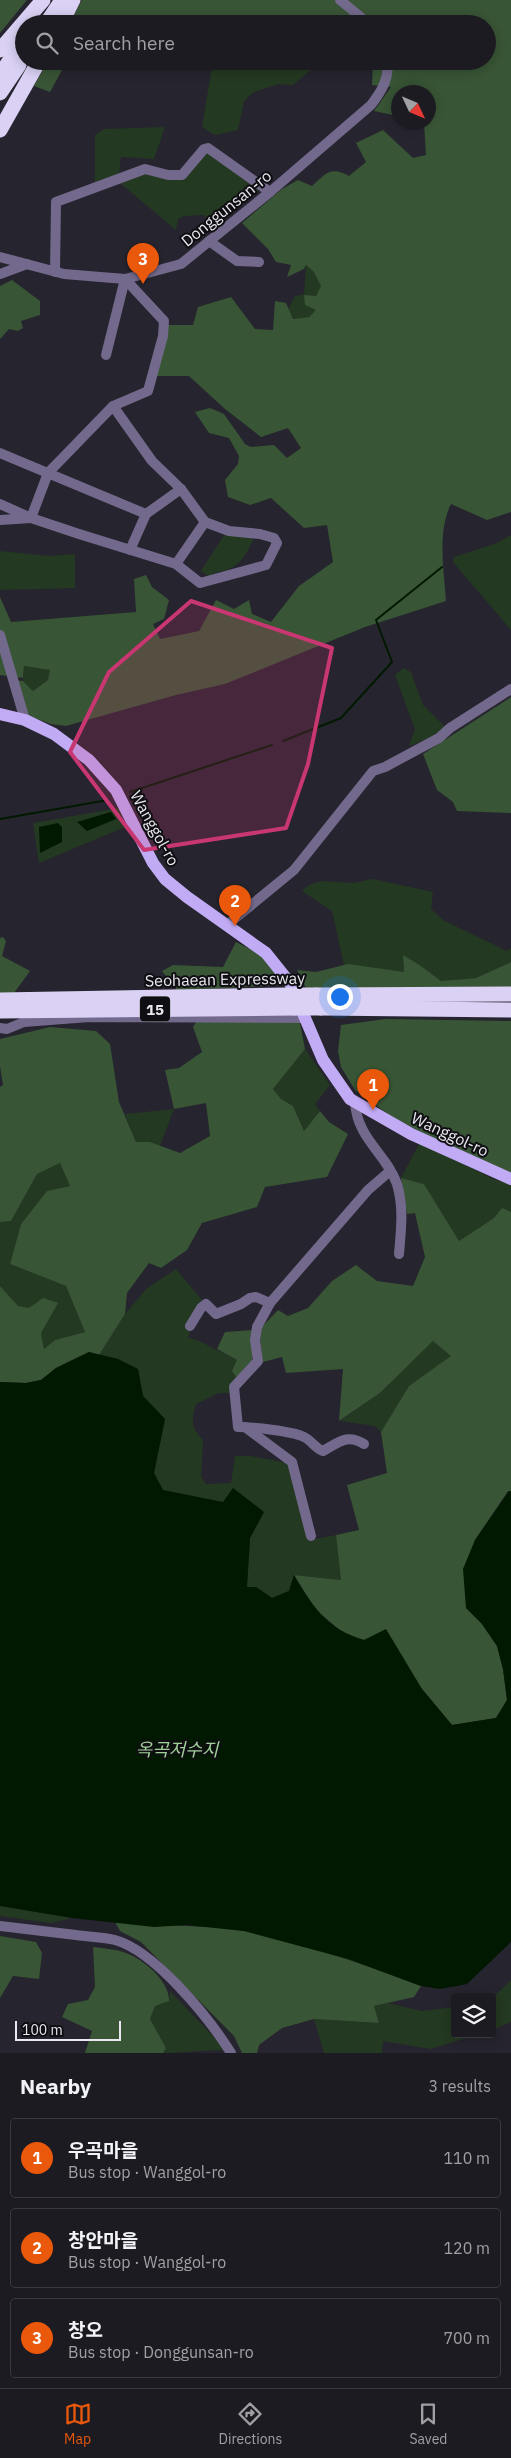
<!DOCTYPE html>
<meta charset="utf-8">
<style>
body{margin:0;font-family:"IBM Plex Sans","Noto Sans KR",sans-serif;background:#29282f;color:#f1f3f6}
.controls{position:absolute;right:15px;bottom:15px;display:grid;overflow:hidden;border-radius:5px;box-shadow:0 2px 12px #0003}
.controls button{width:45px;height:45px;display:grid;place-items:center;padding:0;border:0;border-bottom:1px solid #3a3940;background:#1c1b22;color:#f1f3f6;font:25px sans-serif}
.compass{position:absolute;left:391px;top:85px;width:45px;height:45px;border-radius:50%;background:#1c1b22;box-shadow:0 2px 12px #0003;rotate:134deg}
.scale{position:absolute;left:15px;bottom:12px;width:106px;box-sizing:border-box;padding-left:5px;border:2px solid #e9e7ef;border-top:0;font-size:14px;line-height:18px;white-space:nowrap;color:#e9e7ef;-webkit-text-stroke:4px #0f0e12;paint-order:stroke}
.you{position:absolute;left:339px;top:996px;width:18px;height:18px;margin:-12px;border:4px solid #fff;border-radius:50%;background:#1a73e8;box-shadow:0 0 0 8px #1a73e833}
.badge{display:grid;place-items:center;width:32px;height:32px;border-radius:50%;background:#ea580c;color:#fff;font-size:16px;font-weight:700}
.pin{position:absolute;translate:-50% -41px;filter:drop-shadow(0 1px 2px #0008)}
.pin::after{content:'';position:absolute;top:26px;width:18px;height:15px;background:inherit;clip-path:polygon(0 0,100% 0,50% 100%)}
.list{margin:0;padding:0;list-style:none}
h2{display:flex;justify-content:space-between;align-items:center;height:65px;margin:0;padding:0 20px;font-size:21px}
h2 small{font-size:16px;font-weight:400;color:#a0a1a5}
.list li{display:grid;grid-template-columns:32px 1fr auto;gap:15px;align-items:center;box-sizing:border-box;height:80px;margin:0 10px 10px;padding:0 10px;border:1px solid #3a3940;border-radius:5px}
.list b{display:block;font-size:19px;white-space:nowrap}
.list p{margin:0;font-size:16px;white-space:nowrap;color:#a0a1a5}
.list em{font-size:16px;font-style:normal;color:#a0a1a5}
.icon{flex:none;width:28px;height:28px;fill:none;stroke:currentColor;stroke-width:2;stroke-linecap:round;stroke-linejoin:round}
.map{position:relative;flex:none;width:511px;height:2053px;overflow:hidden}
.search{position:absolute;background:#1c1b22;box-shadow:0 2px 12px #0003;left:15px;right:15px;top:15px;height:55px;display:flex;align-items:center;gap:12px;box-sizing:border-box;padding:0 18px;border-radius:28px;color:#a0a1a5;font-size:19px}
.sheet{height:335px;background:#1c1b22}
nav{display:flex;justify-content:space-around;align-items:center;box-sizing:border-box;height:70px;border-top:1px solid #3a3940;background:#1c1b22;font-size:14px;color:#a0a1a5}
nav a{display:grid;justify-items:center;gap:2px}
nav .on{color:#ea580c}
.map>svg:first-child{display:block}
</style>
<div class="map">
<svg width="511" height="2053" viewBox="0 0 511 2053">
<rect width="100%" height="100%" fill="#26242e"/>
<!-- green -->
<g fill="#243921">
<path d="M213,61H233L240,64L245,61H300L313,68L293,85L278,84L254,92L244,101L238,130L215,135L202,127Z"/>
<path d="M165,127L154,159L121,157L119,174L95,184V135L104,129Z"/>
<path d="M207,151L260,189L215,225L203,215L184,216L178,219L176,230L120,183L145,173L184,178Z"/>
<path d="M306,265L314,272L322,286L316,296L317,310L309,317L293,319L288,309L295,296L304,294Z"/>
<path d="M224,535L254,537C249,551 241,565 227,570C219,572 217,571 209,576L201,571Z"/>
<path d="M511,535V630L453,562L454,557L497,543Z"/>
<path d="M0,551L48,556L75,554V588L0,590Z"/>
<path d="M24,666L50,670L48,680L33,691L23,681Z"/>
<path d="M404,668L411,672L423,705L445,727L432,737L409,746L415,729L395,675Z"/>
<path d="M119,808L125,827L39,863L33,823Z"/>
<path d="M373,879L433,892L431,909L443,920L507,951L511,948V962L476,978L441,981L421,966L403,956L404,972L344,965L332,911L302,891C315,877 332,882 350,883C357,883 366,880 373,879Z"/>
<path d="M305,1049L330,1085L315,1104L320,1111L304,1131L293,1106L281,1099L273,1089Z"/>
<path d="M174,1109L160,1146L150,1142H136L125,1114Z"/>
<path d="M420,1142L495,1180L511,1183V1212L502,1209L494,1218L459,1241L424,1184L401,1178Z"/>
<path d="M60,1162L70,1186L47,1191L21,1224L10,1264L66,1286L85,1332L55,1340L44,1349L41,1333L29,1308L17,1306L0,1286V1222L11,1221L37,1174Z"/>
<path d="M176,1269L202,1300L188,1338L197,1340L237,1360V1378L231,1393H219L196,1404C191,1422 191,1427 203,1440L201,1477L206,1484L231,1483L235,1456H250L288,1463L310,1540L336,1535L341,1580L294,1575L289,1591L272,1598L256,1587H247L250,1538L264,1512L163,1490L154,1473L165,1419L143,1396L138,1369L118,1359L99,1355L125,1314L146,1289Z"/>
<path d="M433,1341L452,1356L409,1386L381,1432L375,1426L340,1421L380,1393Z"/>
<path d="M0,1906L72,1918L51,1923L0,1916Z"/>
<path d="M511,1980V2022L492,2030V1998Z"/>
<path d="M170,1991L226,2050C204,2050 184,2053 163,2053L166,2048L150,2019L155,2006L169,2001Z"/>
<path d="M388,2003L422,2011L455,2007V2034H479L431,2049L383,2041L382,2053H324L314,2019L379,2023L374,2006Z"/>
</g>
<!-- forest -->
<g fill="#385535">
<path d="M0,0H27L0,33Z"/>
<path d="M82,0H511V512L487,520L451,504C437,532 444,570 446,601L365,627L225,684L176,695L66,726L51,724L29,716L14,680L23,681L33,691L48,680L50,670L24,666L23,678L0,675V597L11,622L136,612L134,579L146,575L152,587L169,600L164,619L153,624L160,639L199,631L216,600L234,609L249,600L252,614L271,622L299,586L333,562L327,525L304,528L271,498L250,505L228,497L225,480L238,464L239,456L229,438L209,433L195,412L210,408L224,414L245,444L251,447L274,445L287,458L301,448L288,428L261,437L225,409L189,376H155L167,325H193L198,307L231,297L255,329L273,330L275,301L286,303L293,319L309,317L316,310L305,305L304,295L316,296L321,286L314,272L306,265L304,269L287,277L291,265L276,262L268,249L242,223L282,189L298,180L312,186C326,173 331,166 349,176L366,162L356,143L383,130L413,158L426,155L424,123L428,122V92H398V116L374,111L391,87L372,85L373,61H487V24H187L178,21L174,24H97L86,17L83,24H69Z"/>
<path d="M48,61H67L50,92L34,86Z"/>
<path d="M300,61H328L313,68Z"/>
<path d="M12,280L40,301V315L21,321L23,328L18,331L9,329L0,339V286Z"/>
<path d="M511,697V813L457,811L453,802L437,790L423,754Z"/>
<path d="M3,937L6,941L2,956L30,971L14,993H0V938Z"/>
<path d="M236,942L262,955L286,985L177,990L162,971L173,965L223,967Z"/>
<path d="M403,955L421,966L441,981L476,978L511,962V991L307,990L297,970L316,972L348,964L404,972Z"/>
<path d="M385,1019L511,1021V1176L396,1120L355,1090L341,1067L338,1051L341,1025Z"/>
<path d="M197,1020L300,1023L305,1049L273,1089L281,1099L293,1106L304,1131L320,1111L329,1122L348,1134L327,1177L265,1187L257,1207L202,1223L187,1250L161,1268L149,1263L127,1293L125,1314L99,1355L89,1352L56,1368L41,1380L26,1383L0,1382V1286L18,1306L29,1308L43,1298L58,1303L41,1333L44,1349L55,1340L85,1332L66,1286L10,1264L21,1224L47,1191L70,1186L60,1163L37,1174L11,1221L0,1222V1087L3,1085L0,1066V1039L50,1027L96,1031L110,1044L119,1102L136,1142H150L180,1153L210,1136L206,1103L174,1109L165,1070L179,1068L202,1052L193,1027Z"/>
<path d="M401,1178L424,1184L459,1241L494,1218L502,1208L511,1212V1491H508L475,1540L466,1608L482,1624L497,1646L503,1669L507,1700L496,1718L452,1725L422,1689L364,1640L344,1634L315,1609L294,1575L341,1580L336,1535L359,1530L347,1485L387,1473L381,1432L409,1386L451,1356L433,1341L380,1393L339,1421L343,1369L286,1373L282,1357L263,1362L259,1330L278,1310L288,1316L308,1308L332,1281L356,1265L377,1281L413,1286L425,1257L415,1213L407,1214Z"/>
<path d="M253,1330L252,1361L237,1378L232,1371L237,1360L217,1349L225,1332Z"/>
<path d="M115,1922C158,1927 201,1924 244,1931C303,1942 365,1965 421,1986L414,1997L374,2006L379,2023L314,2019L282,2028L259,2045L257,2053H242L234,2036L141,1942L120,1931Z"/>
<path d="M0,1936L36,1942L42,1953L39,1979L13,1976L0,1998Z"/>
<path d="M93,1947C102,1948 112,1949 120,1951C140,1956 170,1980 169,2001L155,2006L150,2019L166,2048L163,2053H85L92,2031L62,2017L68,2004L88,2000L95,1987Z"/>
</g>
<!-- water -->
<g fill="#001900">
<path d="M111,812L116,819L87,831L77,822Z"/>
<path d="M58,823L62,827V842L40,853L39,827Z"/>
<path d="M89,1352L118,1359L138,1369L143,1396L165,1419L154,1473L163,1490L223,1502L233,1488L264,1512L250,1538L247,1587H256L272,1598L289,1591L294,1575C313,1607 327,1629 364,1640L386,1629L422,1689L452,1725L496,1718L507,1700L503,1669L497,1646L482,1624L466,1608L463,1569L475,1540L509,1491H511V1942L467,1984L440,1989L421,1986L348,1959L244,1931L186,1925L154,1927L72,1918L0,1906V1382L26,1383L41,1380L56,1368Z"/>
</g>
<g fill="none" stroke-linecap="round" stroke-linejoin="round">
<!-- stream -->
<g stroke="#001900" stroke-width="2">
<path d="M283,741L341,718L392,662L376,620L442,567"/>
<path d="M130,792L272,745"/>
<path d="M0,819L108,800"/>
</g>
<!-- minor -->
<g stroke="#73698c" stroke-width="10">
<path d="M340,0L369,24"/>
<path d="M209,241L237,261L259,262"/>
<path d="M0,257L64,274L125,279L181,264L270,192L371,105C381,92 390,78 387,61"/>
<path d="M55,272L56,202L145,169L168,175H182L204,149L208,148L270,192"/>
<path d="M0,274L27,264"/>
<path d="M106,355L125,279"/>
<path d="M0,453L146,514"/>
<path d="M0,504L31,518L79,534L176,564L200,583L266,565L277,543L274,538L260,534L229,531L205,522L181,489L152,461L113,406"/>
<path d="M0,520L31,518L48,473L113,406L148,391L163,336L164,321L125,279"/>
<path d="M130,550L146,514L181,489"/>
<path d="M176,564L205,522"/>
<path d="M0,635L25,720"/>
<path d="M227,925L294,870L373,771L385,767L439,738L450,728L511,689"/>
<path d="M0,1028L7,1029L24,1022L89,1017L306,1018"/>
<path d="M355,1102C357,1139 386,1153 397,1184C404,1208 401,1230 399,1254"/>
<path d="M270,1303L257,1327L255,1340L258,1361L234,1387L238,1427C252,1427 292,1431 304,1437C311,1440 315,1448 323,1451C338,1443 347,1433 364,1444"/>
<path d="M190,1326L201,1308L206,1304L216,1314L241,1304L250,1298L256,1297L270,1303L368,1190L390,1171"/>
<path d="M245,1427L292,1462L311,1536"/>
<path d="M0,1926C25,1929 51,1932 76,1935C89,1937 103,1937 115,1940C155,1951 209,2018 231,2053"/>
</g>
<!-- major -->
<path stroke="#c1abf4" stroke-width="12" d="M0,714L25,720L54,734L89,760L116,790L153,863L165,879L187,897L266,953L290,983L323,1060L350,1099L411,1134L511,1179"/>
<!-- highway -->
<g stroke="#dad1f4" stroke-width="15">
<path d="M46,24L62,0"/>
<path d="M61,24L73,0"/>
<path d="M0,50L43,0"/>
<path d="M0,75L24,39"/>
<path d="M0,93L19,65"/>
<path d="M0,130L39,61"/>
<path d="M316,995L511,994"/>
<path d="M0,1000L288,995"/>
<path d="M321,1008L511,1010"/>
<path d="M0,1011L294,1008"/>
</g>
<!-- highway-bridge -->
<g stroke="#dad1f4" stroke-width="15">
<path d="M288,995H316"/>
<path d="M294,1008H321"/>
</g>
</g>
<!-- marked area -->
<path fill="#c83771" fill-opacity="0.2" stroke="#c83771" stroke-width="4" stroke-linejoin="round" d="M191,601L332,648L308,764L286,828L144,850L70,752L109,672Z"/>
<g text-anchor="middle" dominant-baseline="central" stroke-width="4" stroke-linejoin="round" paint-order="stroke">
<!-- shield labels -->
<rect fill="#0f0e12" stroke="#a8a6ad" stroke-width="1" x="140" y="996.5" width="30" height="25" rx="4"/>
<g font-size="15" font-weight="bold" fill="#e9e7ef">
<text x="155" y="1009">15</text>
</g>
<!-- street labels -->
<g font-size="16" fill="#e9e7ef" stroke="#0f0e12">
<text transform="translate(226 208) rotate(-39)">Donggunsan-ro</text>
<text transform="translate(155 828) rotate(61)">Wanggol-ro</text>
<text transform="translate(225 979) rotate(-1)">Seohaean Expressway</text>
<text transform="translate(450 1134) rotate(25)">Wanggol-ro</text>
</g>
<!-- water labels -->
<g font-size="18" font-style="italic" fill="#9ed098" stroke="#0f0e12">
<text x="177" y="1749">옥곡저수지</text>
</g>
</g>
</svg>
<div class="controls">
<button><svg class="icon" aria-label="layers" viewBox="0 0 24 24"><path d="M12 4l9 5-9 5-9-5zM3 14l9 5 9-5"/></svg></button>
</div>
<svg class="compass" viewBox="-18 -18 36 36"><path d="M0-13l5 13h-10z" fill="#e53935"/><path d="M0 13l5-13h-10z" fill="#a0a1a5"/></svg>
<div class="scale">100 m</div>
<div class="you"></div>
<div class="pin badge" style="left:373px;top:1110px">1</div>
<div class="pin badge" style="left:235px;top:926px">2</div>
<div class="pin badge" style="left:143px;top:284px">3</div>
<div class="search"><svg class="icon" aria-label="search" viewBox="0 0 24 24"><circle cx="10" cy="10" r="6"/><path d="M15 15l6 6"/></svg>Search here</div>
</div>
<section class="sheet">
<h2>Nearby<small>3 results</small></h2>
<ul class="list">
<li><span class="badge">1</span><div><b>우곡마을</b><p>Bus stop · Wanggol-ro</p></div><em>110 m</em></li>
<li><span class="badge">2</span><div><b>창안마을</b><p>Bus stop · Wanggol-ro</p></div><em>120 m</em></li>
<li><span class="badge">3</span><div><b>창오</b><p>Bus stop · Donggunsan-ro</p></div><em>700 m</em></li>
</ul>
</section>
<nav>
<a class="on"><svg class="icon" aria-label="map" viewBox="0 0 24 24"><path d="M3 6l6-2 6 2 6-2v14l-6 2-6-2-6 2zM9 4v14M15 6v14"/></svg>Map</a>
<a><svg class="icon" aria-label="directions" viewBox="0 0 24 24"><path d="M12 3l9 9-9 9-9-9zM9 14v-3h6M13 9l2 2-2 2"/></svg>Directions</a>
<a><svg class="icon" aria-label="saved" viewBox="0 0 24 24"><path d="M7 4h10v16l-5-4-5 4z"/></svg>Saved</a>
</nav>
